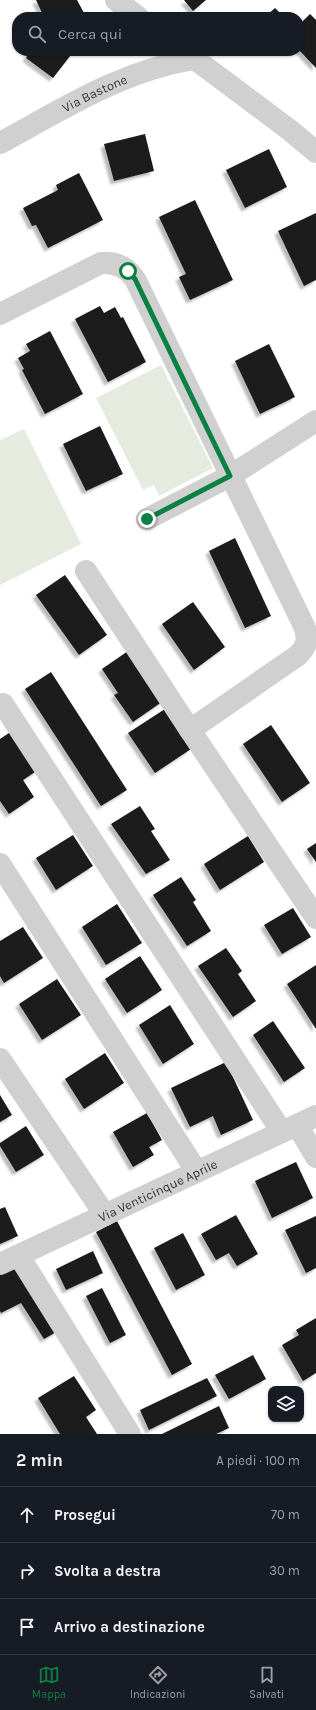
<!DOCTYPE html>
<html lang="it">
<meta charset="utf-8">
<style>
body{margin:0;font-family:Karla,sans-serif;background:#242831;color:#f1f3f6}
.controls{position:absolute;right:12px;bottom:12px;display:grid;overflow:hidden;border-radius:8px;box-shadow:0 1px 3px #0004}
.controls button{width:36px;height:36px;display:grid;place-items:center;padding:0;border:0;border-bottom:1px solid #363941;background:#171b24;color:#f1f3f6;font:20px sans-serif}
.stop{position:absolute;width:12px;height:12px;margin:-9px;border:3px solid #0b8043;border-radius:50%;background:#fff}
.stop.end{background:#0b8043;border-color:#fff;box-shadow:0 1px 4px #0008}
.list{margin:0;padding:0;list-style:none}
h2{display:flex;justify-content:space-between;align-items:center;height:52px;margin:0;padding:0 16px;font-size:17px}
h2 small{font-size:13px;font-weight:400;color:#9ea1a6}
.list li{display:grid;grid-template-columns:26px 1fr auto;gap:12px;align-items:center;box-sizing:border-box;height:56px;padding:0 16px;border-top:1px solid #363941}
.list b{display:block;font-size:15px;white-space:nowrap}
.list em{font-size:13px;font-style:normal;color:#9ea1a6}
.icon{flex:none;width:22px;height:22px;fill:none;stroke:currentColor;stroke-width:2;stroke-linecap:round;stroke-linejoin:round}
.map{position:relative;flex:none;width:316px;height:1434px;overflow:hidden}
.search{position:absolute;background:#171b24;box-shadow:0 1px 3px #0004;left:12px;right:12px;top:12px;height:44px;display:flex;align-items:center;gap:10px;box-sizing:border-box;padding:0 14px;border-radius:16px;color:#9ea1a6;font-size:15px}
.sheet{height:220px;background:#171b24}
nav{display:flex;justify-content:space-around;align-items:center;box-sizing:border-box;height:56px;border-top:1px solid #363941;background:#171b24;font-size:11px;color:#9ea1a6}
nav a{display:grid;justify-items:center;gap:2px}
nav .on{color:#0b8043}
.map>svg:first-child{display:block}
</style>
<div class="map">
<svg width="316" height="1434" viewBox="0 0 316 1434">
<defs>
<filter id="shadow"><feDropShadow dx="-3.5" dy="3.5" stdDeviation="1" flood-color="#0004"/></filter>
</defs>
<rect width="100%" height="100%" fill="#fff"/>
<!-- green -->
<g fill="#e5ecdf">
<path d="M161,365L213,468L159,496L154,485L143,490L96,398Z"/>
<path d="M24,429L81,544L0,585V440Z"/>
</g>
<!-- building -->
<g fill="#1a1a1a" filter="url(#shadow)">
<path d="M36,0H77L84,13L109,17H44Z"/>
<path d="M184,0H206L193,11Z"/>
<path d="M275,8L284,17H265Z"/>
<path d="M310,14L316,20V68L299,50V25Z"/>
<path d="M31,51H74L53,78L26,58Z"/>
<path d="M145,134L154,171L114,181L104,144Z"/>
<path d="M269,149L287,187L245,208L226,170Z"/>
<path d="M79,173L103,220L48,248L36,225L32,226L23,208L58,190L56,185Z"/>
<path d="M195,200L233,280L190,300L179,277L186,274L159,217Z"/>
<path d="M316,213V280L304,286L278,231Z"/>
<path d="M100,306L104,313L115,307L121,318L123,317L146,362L108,382L75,319Z"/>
<path d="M50,331L83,394L45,414L22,370L24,369L18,358L30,351L26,344Z"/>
<path d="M269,344L295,397L260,414L235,361Z"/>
<path d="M100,426L123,474L86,491L63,444Z"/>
<path d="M235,538L271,616L245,628L209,551Z"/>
<path d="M65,575L107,635L79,655L36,595Z"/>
<path d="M193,602L225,647L194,670L162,624Z"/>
<path d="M131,649L166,699L133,722L114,695L118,693L102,669Z"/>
<path d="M51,672L127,790L101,806L25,689Z"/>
<path d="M165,709L191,749L155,773L128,733Z"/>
<path d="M271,725L310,783L282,802L243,744Z"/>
<path d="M12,731L38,770L23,780L34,797L9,814L0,801V739Z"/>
<path d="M140,806L155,829L151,831L170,860L146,874L111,824Z"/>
<path d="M73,835L93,866L56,890L36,858Z"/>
<path d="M248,836L264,862L220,890L204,864Z"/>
<path d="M316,843V862L307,849Z"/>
<path d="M181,877L196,900L193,902L211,931L187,946L153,895Z"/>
<path d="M117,904L142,943L106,965L82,927Z"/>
<path d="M293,908L311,937L282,954L264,925Z"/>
<path d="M23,927L43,958L4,983L0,976V941Z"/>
<path d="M226,948L242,971L238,974L256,1001L233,1017L198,966Z"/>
<path d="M140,956L162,990L127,1013L105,979Z"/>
<path d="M316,965V1029L287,984Z"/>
<path d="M57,979L81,1015L42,1040L19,1004Z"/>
<path d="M170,1005L194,1044L163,1064L139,1025Z"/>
<path d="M273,1021L305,1068L284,1082L253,1035Z"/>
<path d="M105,1053L124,1083L84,1109L65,1079Z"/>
<path d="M226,1062L253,1120L221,1135L213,1116L190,1127L171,1088Z"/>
<path d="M0,1095L12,1115L0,1122Z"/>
<path d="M147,1113L162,1140L149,1147L154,1155L133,1167L113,1132Z"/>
<path d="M26,1126L44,1155L16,1172L0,1146V1143Z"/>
<path d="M296,1162L313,1198L272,1218L255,1181Z"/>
<path d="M5,1207L18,1236L0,1244V1209Z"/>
<path d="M236,1215L258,1254L237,1266L229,1253L216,1260L201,1234Z"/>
<path d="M316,1216V1268L306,1273L285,1230Z"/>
<path d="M117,1221L192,1364L172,1375L96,1232Z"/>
<path d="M183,1233L205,1275L176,1290L154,1248Z"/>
<path d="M93,1251L103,1273L66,1290L56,1269Z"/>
<path d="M19,1264L58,1331L44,1339L21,1303L1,1313L0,1311V1273Z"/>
<path d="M102,1288L126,1335L110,1343L86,1296Z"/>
<path d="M316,1318V1373L303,1381L282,1345L299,1335L296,1330Z"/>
<path d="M253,1355L266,1379L229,1399L215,1375Z"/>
<path d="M74,1376L96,1410L86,1417L97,1434H60L38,1398Z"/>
<path d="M207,1378L217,1396L149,1430L140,1410Z"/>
<path d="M219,1406L229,1428L216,1434H162Z"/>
</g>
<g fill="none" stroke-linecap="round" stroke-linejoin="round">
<!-- street -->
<g stroke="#d0d0d0" stroke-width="22">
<path d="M116,0L138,17"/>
<path d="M184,51L291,131L316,152"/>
<path id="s1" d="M0,143C63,109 123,70 195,59"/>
<path d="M0,314L101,263C115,262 127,267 135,279L304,626C309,639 307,647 297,656L190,730L316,918"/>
<path d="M147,519L230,476L316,421"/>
<path d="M86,571L190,730"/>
<path d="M3,704L282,1132"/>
<path d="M0,864L197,1172"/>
<path d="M0,1059L105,1215"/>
<path d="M297,1125L316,1157"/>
<path d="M19,1256L130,1434"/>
<path id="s2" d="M0,1264L316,1116"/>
</g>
</g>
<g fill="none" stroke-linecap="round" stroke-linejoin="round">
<!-- route -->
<path stroke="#0b8043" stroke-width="5" d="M128,271L135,279L230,476L147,519"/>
</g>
<g text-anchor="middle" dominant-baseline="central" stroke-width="4" stroke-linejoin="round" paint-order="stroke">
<!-- street labels -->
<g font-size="13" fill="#333" stroke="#fff">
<text stroke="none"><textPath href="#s1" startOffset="107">Via Bastone</textPath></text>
<text stroke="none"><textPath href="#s2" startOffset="174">Via Venticinque Aprile</textPath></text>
</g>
</g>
</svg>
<div class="controls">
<button><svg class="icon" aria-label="layers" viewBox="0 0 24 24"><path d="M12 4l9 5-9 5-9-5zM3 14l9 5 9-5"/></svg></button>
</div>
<div class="stop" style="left:128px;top:271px"></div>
<div class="stop end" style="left:147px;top:519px"></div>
<div class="search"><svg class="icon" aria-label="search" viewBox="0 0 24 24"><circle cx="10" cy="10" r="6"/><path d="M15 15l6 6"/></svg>Cerca qui</div>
</div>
<section class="sheet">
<h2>2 min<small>A piedi · 100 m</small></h2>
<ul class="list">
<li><svg class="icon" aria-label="ahead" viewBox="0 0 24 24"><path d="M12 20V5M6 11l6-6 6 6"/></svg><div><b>Prosegui</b></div><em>70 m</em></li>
<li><svg class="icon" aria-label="right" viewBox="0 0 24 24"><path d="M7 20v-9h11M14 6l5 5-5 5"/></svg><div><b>Svolta a destra</b></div><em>30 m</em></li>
<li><svg class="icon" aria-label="arrive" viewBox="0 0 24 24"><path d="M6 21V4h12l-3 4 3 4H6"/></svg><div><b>Arrivo a destinazione</b></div></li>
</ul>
</section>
<nav>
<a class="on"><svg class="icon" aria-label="map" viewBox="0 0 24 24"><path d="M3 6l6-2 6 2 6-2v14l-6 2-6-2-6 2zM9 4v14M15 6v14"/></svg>Mappa</a>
<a><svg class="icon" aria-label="directions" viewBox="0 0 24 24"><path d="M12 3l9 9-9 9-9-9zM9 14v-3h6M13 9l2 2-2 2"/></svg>Indicazioni</a>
<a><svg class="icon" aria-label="saved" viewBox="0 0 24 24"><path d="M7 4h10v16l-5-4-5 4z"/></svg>Salvati</a>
</nav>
